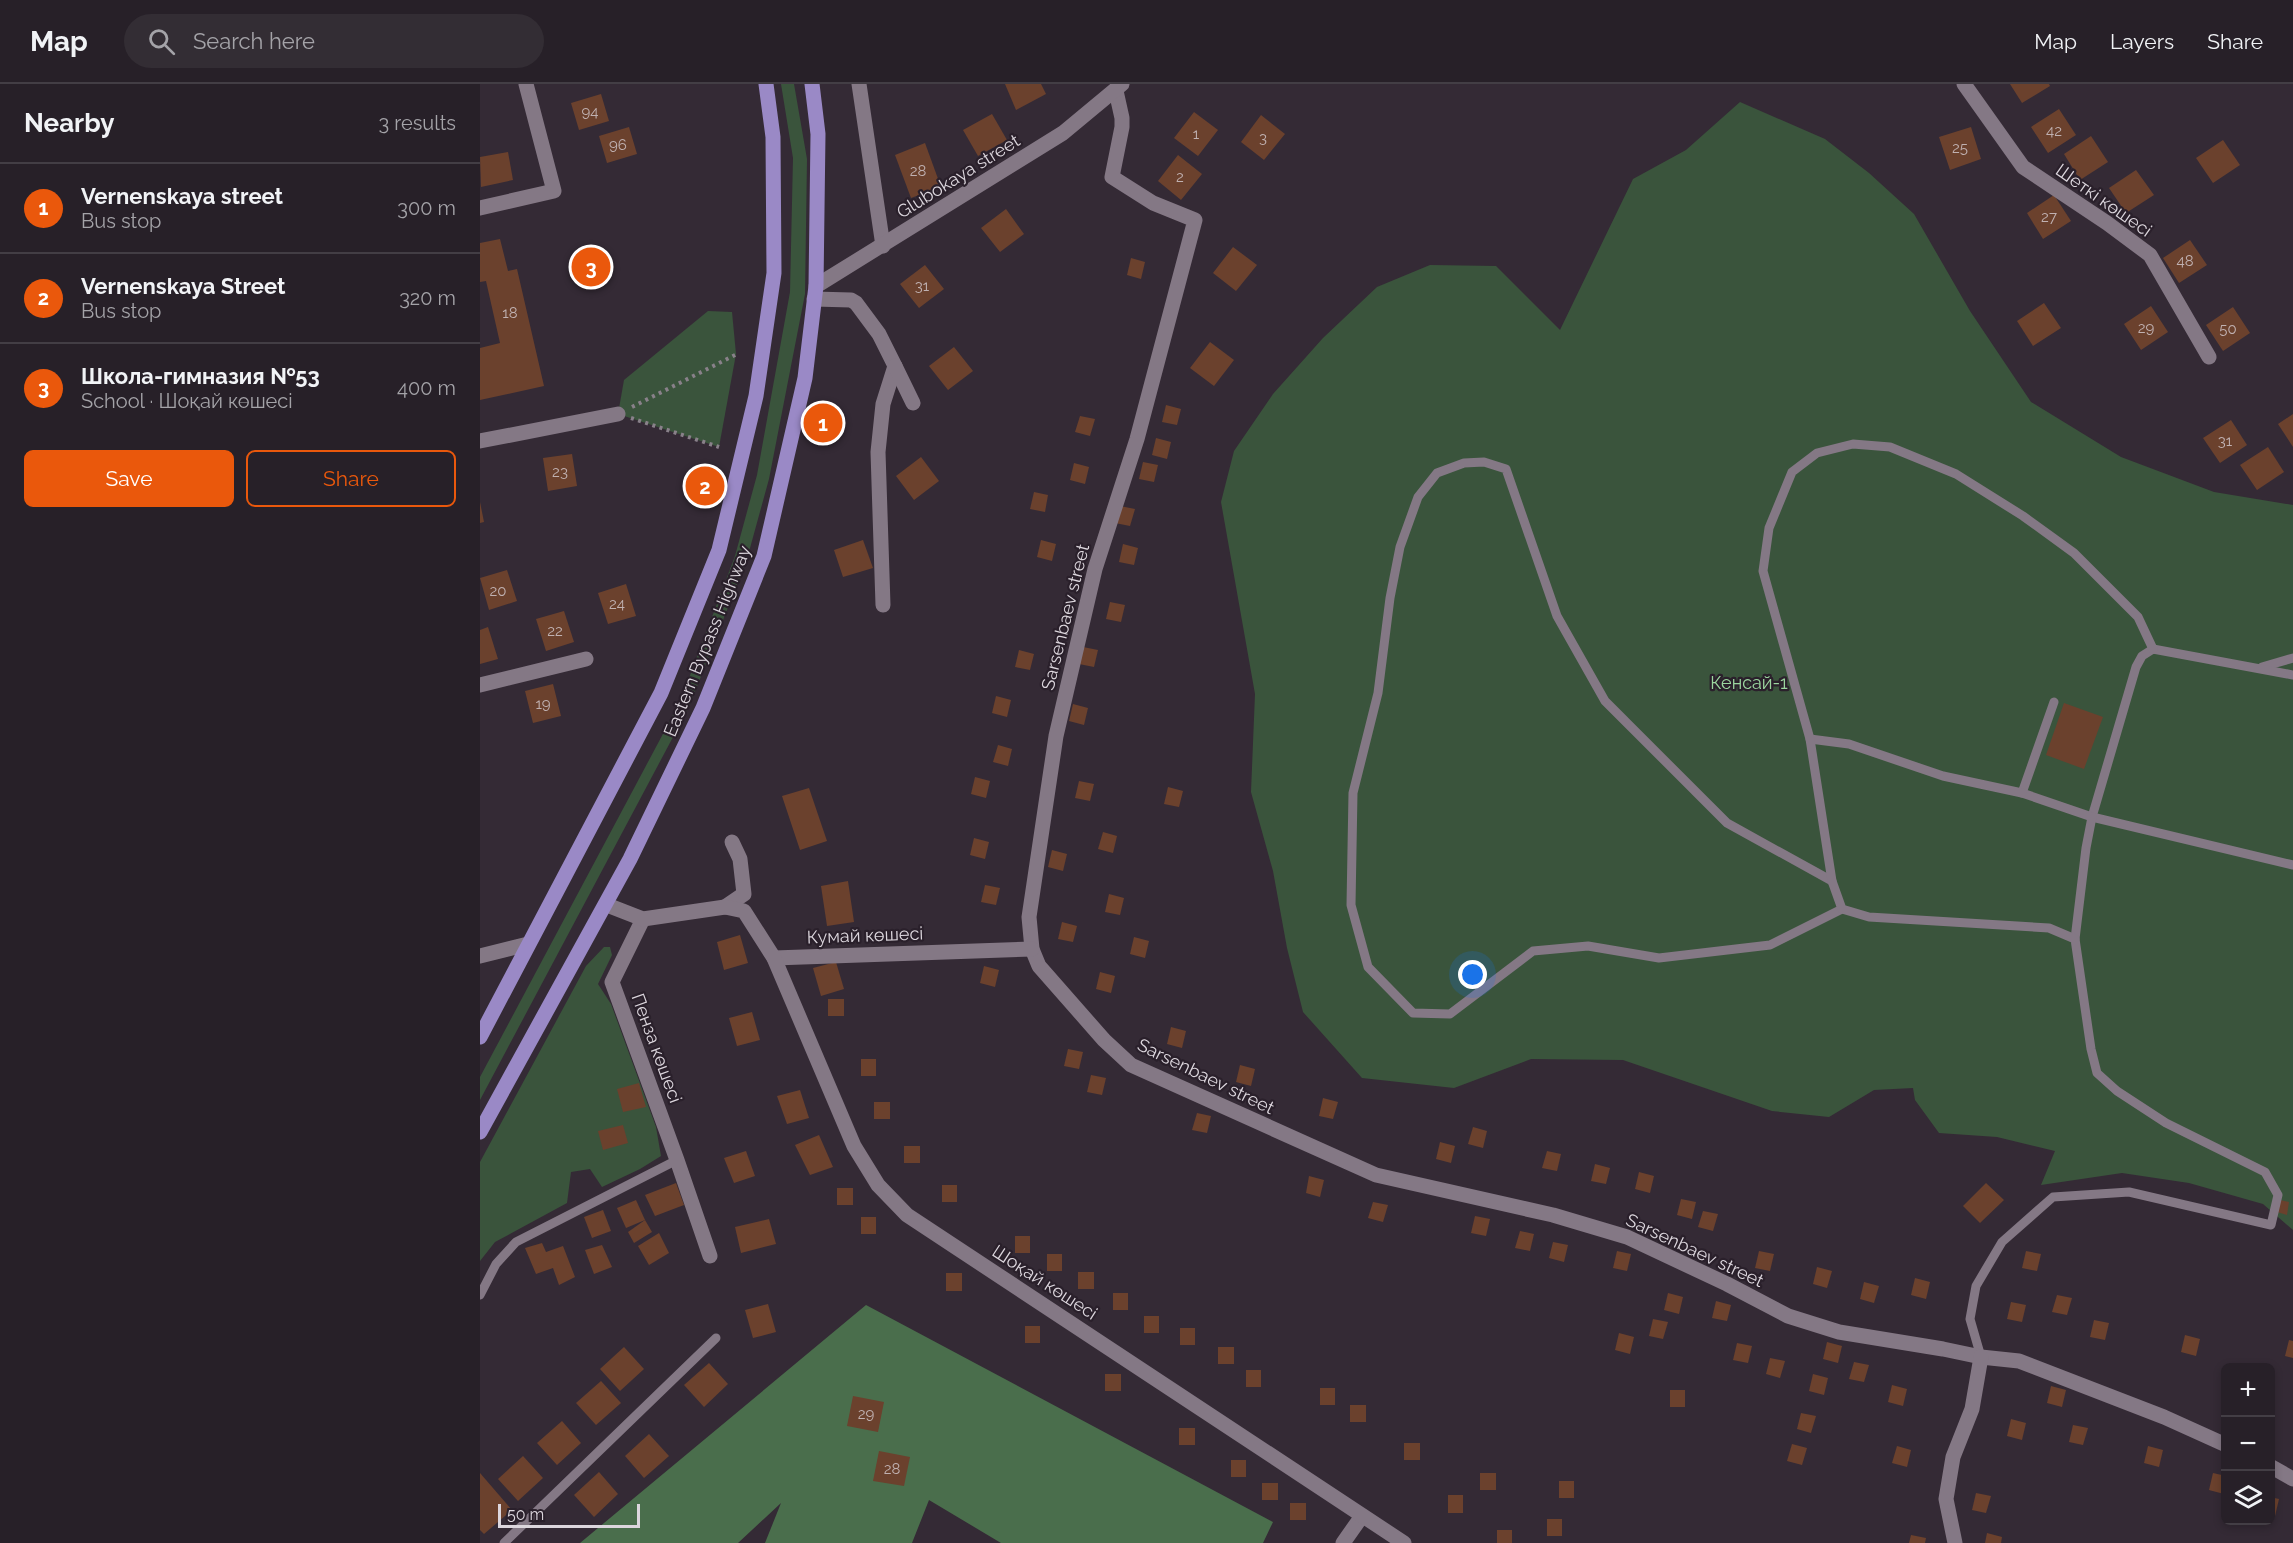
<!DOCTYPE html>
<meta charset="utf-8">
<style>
body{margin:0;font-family:Raleway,sans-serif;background:#332d34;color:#f1f3f6}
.controls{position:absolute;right:18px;bottom:18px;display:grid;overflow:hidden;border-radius:9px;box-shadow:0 3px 9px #0003}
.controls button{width:54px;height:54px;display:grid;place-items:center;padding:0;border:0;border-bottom:2px solid #433e45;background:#272028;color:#f1f3f6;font:30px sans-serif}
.scale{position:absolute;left:18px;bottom:15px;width:142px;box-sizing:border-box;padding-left:6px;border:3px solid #dcd6dd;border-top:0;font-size:16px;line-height:21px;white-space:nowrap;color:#dcd6dd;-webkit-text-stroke:4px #2a202b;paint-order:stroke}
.you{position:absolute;left:993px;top:891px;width:21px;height:21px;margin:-15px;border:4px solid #fff;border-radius:50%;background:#1a73e8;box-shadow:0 0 0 9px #1a73e833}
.badge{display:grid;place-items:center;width:39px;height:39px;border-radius:50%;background:#ea580c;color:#fff;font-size:20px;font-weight:700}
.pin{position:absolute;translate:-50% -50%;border:3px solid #fff;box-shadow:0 2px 6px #0006}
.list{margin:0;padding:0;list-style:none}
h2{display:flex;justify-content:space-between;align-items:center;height:78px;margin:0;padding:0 24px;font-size:26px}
h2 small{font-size:20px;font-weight:400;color:#a4a3a8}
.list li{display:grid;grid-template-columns:39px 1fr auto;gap:18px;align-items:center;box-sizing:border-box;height:90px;padding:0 24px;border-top:2px solid #433e45}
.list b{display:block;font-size:22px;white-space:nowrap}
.list p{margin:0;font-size:20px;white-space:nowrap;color:#a4a3a8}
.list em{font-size:20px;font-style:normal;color:#a4a3a8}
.actions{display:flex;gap:12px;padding:18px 24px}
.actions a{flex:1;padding:14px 0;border:2px solid #ea580c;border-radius:9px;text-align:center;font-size:21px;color:#ea580c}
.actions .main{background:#ea580c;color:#fff}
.icon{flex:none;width:33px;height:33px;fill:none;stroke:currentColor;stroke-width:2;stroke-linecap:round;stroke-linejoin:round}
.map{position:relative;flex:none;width:1813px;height:1459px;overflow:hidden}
header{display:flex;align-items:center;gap:36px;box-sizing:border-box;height:84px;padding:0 30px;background:#272028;border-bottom:2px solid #433e45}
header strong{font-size:28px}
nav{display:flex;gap:33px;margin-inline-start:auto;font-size:21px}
.search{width:420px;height:54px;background:#332d34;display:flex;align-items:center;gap:15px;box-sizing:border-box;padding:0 21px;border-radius:33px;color:#a4a3a8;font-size:22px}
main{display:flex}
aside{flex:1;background:#272028}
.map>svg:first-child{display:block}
</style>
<header>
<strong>Map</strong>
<div class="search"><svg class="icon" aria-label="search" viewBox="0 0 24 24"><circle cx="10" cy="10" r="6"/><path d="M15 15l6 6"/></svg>Search here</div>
<nav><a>Map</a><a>Layers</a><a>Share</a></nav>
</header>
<main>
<aside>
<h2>Nearby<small>3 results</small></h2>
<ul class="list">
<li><span class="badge">1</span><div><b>Vernenskaya street</b><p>Bus stop</p></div><em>300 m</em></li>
<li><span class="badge">2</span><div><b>Vernenskaya Street</b><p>Bus stop</p></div><em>320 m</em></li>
<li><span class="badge">3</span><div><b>Школа-гимназия №53</b><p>School · Шоқай көшесі</p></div><em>400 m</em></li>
</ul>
<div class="actions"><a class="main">Save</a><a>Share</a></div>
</aside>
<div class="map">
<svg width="1813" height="1459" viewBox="0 0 1813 1459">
<rect width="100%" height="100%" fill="#342a35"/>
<!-- green -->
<g fill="#3a543c">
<path d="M301,0H314L327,75L325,210L289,395L267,475L209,623L0,1016V993L200,618L255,472L277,391L310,208L313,74Z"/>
<path d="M1260,18L1345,55L1389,89L1434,130L1490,227L1551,318L1641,373L1734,408L1813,421V1146L1783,1120L1709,1099L1642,1089L1561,1101L1575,1067L1517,1053L1459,1049L1435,1016L1433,1004L1394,1006L1349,1033L1292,1027L1143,976L1051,975L974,1004L882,994L823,928L807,864L793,787L771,708L775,610L741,418L754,367L793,310L843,254L897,203L950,181L1016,182L1080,246L1153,95L1206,66Z"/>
<path d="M228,227L252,228L256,270L239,363L138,330L144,296Z"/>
<path d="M124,863H130L132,871L118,900L131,920L176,1043L181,1072L160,1085L122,1103L110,1085L91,1088L87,1119L15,1158L0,1177V1078L106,882Z"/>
</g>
<!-- forest -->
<path fill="#4a6e4c" d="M386,1221L793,1438L783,1459H521L449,1416L432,1459H285L301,1419L258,1459H100Z"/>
<!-- building -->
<g fill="#6b412d">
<path d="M525,0H561L566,10L536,26Z"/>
<path d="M1530,0H1569L1570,2L1542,19Z"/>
<path d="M121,10L129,37L99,46L91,19Z"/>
<path d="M1579,25L1596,51L1568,69L1551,43Z"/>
<path d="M714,28L738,46L718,72L694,54Z"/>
<path d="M512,30L527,56L498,72L483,46Z"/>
<path d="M781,31L805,50L784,76L761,58Z"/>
<path d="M149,43L157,70L127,79L119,52Z"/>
<path d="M1491,43L1501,75L1470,86L1459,53Z"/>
<path d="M1611,52L1628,78L1600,96L1584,70Z"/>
<path d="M1743,56L1760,81L1733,99L1716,74Z"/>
<path d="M445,59L461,103L431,114L415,71Z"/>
<path d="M28,68L33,96L1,103L0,73Z"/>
<path d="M698,71L722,90L701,116L678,97Z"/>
<path d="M1656,86L1674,111L1646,129L1629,104Z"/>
<path d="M1574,111L1591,137L1563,155L1547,129Z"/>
<path d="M526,125L544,150L520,168L501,144Z"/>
<path d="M20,155L28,187L37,185L64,302L0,316V264L20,259L6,197L0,198V159Z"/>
<path d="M1710,156L1727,181L1699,199L1683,174Z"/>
<path d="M753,163L777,181L756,207L733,189Z"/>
<path d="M651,174L665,178L661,195L647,191Z"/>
<path d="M445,181L464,205L439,224L420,200Z"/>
<path d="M1564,219L1581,244L1553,262L1537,237Z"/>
<path d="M1671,222L1688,248L1661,266L1644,240Z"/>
<path d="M1753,223L1770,249L1743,267L1726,241Z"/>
<path d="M730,258L754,276L734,302L710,284Z"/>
<path d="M474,263L493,287L468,306L449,282Z"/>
<path d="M686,321L701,325L697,341L682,338Z"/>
<path d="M1813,330V363L1798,340Z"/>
<path d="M600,332L615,335L610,352L595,348Z"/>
<path d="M1751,336L1767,361L1740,379L1723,354Z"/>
<path d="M676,354L691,358L687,375L672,371Z"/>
<path d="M1788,363L1804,388L1777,406L1760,381Z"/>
<path d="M92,370L97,402L68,407L63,374Z"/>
<path d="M441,373L459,397L434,416L416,392Z"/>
<path d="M663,378L678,381L674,398L659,395Z"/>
<path d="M594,379L609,383L605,400L590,396Z"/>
<path d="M554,408L568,411L565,428L550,425Z"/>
<path d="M0,418L4,438L0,439Z"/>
<path d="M640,422L655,425L650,442L635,439Z"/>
<path d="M383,456L393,484L363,493L354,466Z"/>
<path d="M561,456L576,460L572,477L557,473Z"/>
<path d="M643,460L658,464L654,481L639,478Z"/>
<path d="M27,486L37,517L9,526L0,494Z"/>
<path d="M146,500L156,532L128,540L118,509Z"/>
<path d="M630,518L645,521L641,538L626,535Z"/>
<path d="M84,527L94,558L66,567L56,535Z"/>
<path d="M8,543L18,575L0,580V546Z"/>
<path d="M603,563L618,566L614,583L599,580Z"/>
<path d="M539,566L554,570L550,586L535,583Z"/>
<path d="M73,600L81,632L53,639L45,607Z"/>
<path d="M516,612L531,616L527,633L512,629Z"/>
<path d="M1584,619L1623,633L1604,685L1566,671Z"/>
<path d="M593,620L608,624L604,641L589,637Z"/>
<path d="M518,661L532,665L528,682L513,678Z"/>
<path d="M495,693L510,697L506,714L491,710Z"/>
<path d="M599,697L614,700L610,717L595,714Z"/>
<path d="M688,703L703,707L699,723L684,720Z"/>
<path d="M329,704L347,757L320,766L302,712Z"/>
<path d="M623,748L637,752L633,769L618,765Z"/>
<path d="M494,754L509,758L505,775L490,771Z"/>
<path d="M572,766L587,770L583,787L568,783Z"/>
<path d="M368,797L374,838L347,842L341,802Z"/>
<path d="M505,801L520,804L516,821L501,818Z"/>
<path d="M629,810L644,814L640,831L625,828Z"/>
<path d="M582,838L597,842L593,858L578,855Z"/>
<path d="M260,851L268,879L244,886L237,858Z"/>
<path d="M654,853L669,857L665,874L650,870Z"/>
<path d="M356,878L364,905L341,912L333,884Z"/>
<path d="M504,882L519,886L515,903L500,899Z"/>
<path d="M620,888L635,892L631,909L616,905Z"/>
<rect x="348" y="915" width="16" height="17"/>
<path d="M272,928L280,956L257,962L249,934Z"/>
<path d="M691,943L706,947L702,964L687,960Z"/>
<path d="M588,965L603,968L599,985L584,982Z"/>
<rect x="381" y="975" width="15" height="17"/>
<path d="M760,981L775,985L771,1002L756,998Z"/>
<path d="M611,991L626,994L622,1011L607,1008Z"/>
<path d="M159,999L166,1023L143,1028L137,1005Z"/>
<path d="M320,1006L329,1034L307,1040L297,1012Z"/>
<path d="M843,1014L858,1018L853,1035L839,1032Z"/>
<rect x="394" y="1018" width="16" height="17"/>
<path d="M717,1029L731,1032L727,1049L712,1046Z"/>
<path d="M143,1041L148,1059L123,1066L118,1047Z"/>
<path d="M993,1043L1007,1047L1003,1064L988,1060Z"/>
<path d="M339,1051L353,1083L330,1091L315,1061Z"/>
<path d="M960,1058L975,1062L971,1079L956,1075Z"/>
<rect x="424" y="1062" width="16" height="17"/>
<path d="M266,1067L275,1092L254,1099L244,1074Z"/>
<path d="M1067,1067L1081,1070L1077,1087L1062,1084Z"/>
<path d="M1115,1080L1130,1084L1126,1100L1111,1097Z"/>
<path d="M1159,1088L1174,1092L1170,1109L1155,1105Z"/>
<path d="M829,1092L844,1096L840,1113L826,1109Z"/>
<path d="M196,1099L204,1121L175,1132L165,1111Z"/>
<path d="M1506,1099L1524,1116L1500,1139L1483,1122Z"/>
<rect x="462" y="1101" width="15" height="17"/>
<rect x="357" y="1104" width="16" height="17"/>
<path d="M1201,1115L1216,1118L1212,1135L1197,1131Z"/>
<path d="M156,1116L165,1136L146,1144L137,1124Z"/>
<path d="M1800,1116L1809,1118L1807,1131L1797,1128Z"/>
<path d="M893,1118L908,1121L903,1138L888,1134Z"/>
<path d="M123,1126L131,1147L112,1154L104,1133Z"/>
<path d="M1223,1127L1238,1130L1233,1147L1218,1143Z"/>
<path d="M995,1132L1010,1135L1006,1152L991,1149Z"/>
<rect x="381" y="1133" width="15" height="17"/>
<path d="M289,1135L296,1160L261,1169L255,1143Z"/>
<path d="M165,1136L172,1148L154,1159L148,1148Z"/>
<path d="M1040,1147L1054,1150L1050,1167L1035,1164Z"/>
<path d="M179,1149L189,1169L169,1181L158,1162Z"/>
<rect x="535" y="1152" width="15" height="17"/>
<path d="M1073,1158L1088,1161L1084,1178L1069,1174Z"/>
<path d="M62,1159L66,1168L83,1162L95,1193L79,1201L73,1184L56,1190L45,1164Z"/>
<path d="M122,1161L132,1183L114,1190L105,1166Z"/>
<path d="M1137,1167L1151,1170L1147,1187L1133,1184Z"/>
<path d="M1279,1167L1294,1170L1290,1187L1275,1184Z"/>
<path d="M1546,1167L1561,1170L1557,1187L1542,1184Z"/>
<rect x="567" y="1170" width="15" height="17"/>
<path d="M1337,1183L1352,1187L1347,1204L1333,1200Z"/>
<rect x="598" y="1188" width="16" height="17"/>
<rect x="466" y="1189" width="16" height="18"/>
<path d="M1435,1194L1450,1198L1446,1215L1431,1211Z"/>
<path d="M1384,1198L1399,1202L1394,1219L1380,1215Z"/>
<rect x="633" y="1209" width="15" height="17"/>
<path d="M1188,1209L1203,1213L1199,1230L1184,1226Z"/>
<path d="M1577,1211L1592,1214L1587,1231L1572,1228Z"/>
<path d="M1236,1217L1251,1221L1247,1237L1232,1234Z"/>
<path d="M1531,1218L1546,1221L1542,1238L1527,1235Z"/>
<path d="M288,1220L296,1248L273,1254L265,1226Z"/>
<rect x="664" y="1232" width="15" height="17"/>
<path d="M1173,1235L1188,1238L1183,1255L1169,1252Z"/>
<path d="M1614,1236L1629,1239L1625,1256L1610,1253Z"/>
<rect x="545" y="1242" width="15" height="17"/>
<rect x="700" y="1244" width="15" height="17"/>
<path d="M1139,1249L1154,1253L1150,1270L1135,1266Z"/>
<path d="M1705,1251L1720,1255L1716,1272L1701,1268Z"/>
<path d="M1809,1256L1813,1257V1274L1805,1272Z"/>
<path d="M1347,1258L1362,1262L1358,1279L1343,1275Z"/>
<path d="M1257,1259L1272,1262L1268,1279L1253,1276Z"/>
<path d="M144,1263L164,1285L140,1307L120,1285Z"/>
<rect x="738" y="1263" width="16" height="17"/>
<path d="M1290,1274L1305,1277L1300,1294L1286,1290Z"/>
<path d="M1374,1278L1389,1281L1384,1298L1369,1295Z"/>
<path d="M229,1279L248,1300L224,1323L204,1301Z"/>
<rect x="766" y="1286" width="15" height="17"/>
<rect x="625" y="1290" width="16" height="17"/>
<path d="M1333,1290L1348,1294L1344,1311L1329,1307Z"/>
<path d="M121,1297L141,1319L116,1341L96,1319Z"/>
<path d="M1412,1301L1427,1305L1423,1322L1408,1318Z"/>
<path d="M1571,1302L1586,1306L1582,1323L1567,1319Z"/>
<rect x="840" y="1304" width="15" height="17"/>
<rect x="1190" y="1306" width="15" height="17"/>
<path d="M373,1312L404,1318L398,1348L367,1342Z"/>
<rect x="870" y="1321" width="16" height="17"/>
<path d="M1321,1329L1336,1332L1331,1349L1317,1345Z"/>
<path d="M1531,1335L1546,1339L1542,1356L1527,1352Z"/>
<path d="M82,1337L101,1359L77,1381L57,1359Z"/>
<path d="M1593,1341L1608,1344L1603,1361L1589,1358Z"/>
<rect x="699" y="1344" width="16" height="17"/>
<path d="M169,1350L189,1372L164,1394L145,1372Z"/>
<rect x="924" y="1359" width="16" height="17"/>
<path d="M1312,1360L1327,1364L1322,1381L1307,1377Z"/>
<path d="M1417,1362L1431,1366L1427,1383L1412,1379Z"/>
<path d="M1668,1362L1683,1366L1679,1383L1664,1379Z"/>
<path d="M399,1367L430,1373L424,1402L393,1397Z"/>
<path d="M43,1372L63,1394L38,1417L18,1395Z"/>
<rect x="751" y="1376" width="15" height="17"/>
<path d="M119,1388L138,1410L114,1433L94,1411Z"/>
<path d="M0,1389L32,1426L4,1450L0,1446Z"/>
<rect x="1000" y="1389" width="16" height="17"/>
<path d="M1733,1389L1746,1392L1744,1410L1729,1406Z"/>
<rect x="1079" y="1397" width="15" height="17"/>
<rect x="782" y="1399" width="16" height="17"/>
<path d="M1496,1409L1511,1412L1506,1429L1492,1426Z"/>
<rect x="968" y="1411" width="15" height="18"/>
<path d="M1790,1413L1799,1415L1795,1432L1790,1431Z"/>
<rect x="810" y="1419" width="16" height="17"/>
<rect x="1067" y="1435" width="15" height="17"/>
<rect x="1017" y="1446" width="15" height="13"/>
<path d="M1507,1449L1522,1453L1521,1459H1505Z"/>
<path d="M1431,1451L1446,1454L1445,1459H1429Z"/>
</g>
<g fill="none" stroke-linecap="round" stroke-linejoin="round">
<!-- path -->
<g stroke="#89818a" stroke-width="4" stroke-dasharray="3 4.5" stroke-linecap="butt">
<path d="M152,323L257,270"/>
<path d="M151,334L239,363"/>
</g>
<!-- service -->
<g stroke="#847885" stroke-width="9">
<path d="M1782,583L1813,574"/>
<path d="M1813,591L1673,565L1662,572L1656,583L1612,733L1813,781"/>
<path d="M1574,618L1542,709L1612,733L1606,764L1595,855"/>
<path d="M1330,655L1369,660L1463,692L1542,709"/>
<path d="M1352,797L1247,739L1125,617L1077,532L1026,385L1004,378L984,379L957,389L938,413L920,463L910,514L898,609L873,709L871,821L888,883L933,929L970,930L1053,867L1108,862L1179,874L1290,861L1362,825"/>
<path d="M0,1211L16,1180L36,1158L197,1076"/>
<path d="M1501,1273L1490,1235L1496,1202L1522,1158L1573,1113L1649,1108L1791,1141L1798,1111L1785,1088L1686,1039L1637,1007L1617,989L1611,965L1595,855L1569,844L1389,833L1362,825L1352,797L1330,655L1283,487L1289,444L1312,388L1337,369L1373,360L1410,363L1476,390L1543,432L1594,469L1658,533L1673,565"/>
<path d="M24,1459L236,1254"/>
</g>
<!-- minor -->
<g stroke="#847885" stroke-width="15">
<path d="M379,0L403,162"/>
<path d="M1484,0L1543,83L1627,139L1670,171L1729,273"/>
<path d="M636,7L642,34V43L632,93L673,119L715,136L657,355L615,485L576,652L549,833L552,865L559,882L624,956L651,981L896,1091L1073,1131L1147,1153L1247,1200L1308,1232L1359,1248L1463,1265L1501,1273L1539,1277L1684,1333L1746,1361"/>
<path d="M0,124L74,107L46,0"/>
<path d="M334,215L371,216L376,219L399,250L415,282L403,320L398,368L403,521"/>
<path d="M415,282L433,319"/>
<path d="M0,357L138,330"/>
<path d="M0,601L106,575"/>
<path d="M245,823L264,810L260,775L252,758"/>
<path d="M163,835L132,898L197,1076L230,1172"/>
<path d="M294,874L552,865"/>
<path d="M1790,1382L1813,1395"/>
<path d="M863,1459L882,1432"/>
<path d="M1475,1459L1466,1415L1473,1373L1492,1325L1501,1273"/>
</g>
<!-- tertiary -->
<g stroke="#847885" stroke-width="15">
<path d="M336,202L583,49L642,0"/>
<path d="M127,821L163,835L245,823L264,827L294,874L374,1062L398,1101L427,1131L924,1459"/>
<path d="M0,872L48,860"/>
</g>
<!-- primary -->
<g stroke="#9a89c6" stroke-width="15">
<path d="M0,953L181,609L239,466L276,312L294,189L293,53L286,0"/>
<path d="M0,1048L150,775L223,624L284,472L325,294L336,202L338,50L332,0"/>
</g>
</g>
<g text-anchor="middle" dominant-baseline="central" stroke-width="4.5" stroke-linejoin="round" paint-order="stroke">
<!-- number labels -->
<g font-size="15" fill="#c0b1b1">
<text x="110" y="28">94</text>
<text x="1574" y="47">42</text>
<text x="716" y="50">1</text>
<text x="783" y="54">3</text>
<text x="138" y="61">96</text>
<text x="1480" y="64">25</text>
<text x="438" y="87">28</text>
<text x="700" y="93">2</text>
<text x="1569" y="133">27</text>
<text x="1705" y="177">48</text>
<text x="442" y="202">31</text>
<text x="30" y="229">18</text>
<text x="1666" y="244">29</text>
<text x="1748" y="245">50</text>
<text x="1745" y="357">31</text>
<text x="80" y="388">23</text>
<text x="18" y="507">20</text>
<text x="137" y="520">24</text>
<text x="75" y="547">22</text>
<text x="63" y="620">19</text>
<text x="386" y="1330">29</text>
<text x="412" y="1385">28</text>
</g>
<!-- street labels -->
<g font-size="18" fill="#dcd6dd" stroke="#2a202b">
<text transform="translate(478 92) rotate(-32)">Glubokaya street</text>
<text transform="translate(1624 116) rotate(35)">Шеткі көшесі</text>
<text transform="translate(585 533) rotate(-76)">Sarsenbaev street</text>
<text transform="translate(227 557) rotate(-68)">Eastern Bypass Highway</text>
<text transform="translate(385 851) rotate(-2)">Кумай көшесі</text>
<text transform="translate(177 964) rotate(70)">Пенза көшесі</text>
<text transform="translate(726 992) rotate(26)">Sarsenbaev street</text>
<text transform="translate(1215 1166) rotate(25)">Sarsenbaev street</text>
<text transform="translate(565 1198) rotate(33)">Шоқай көшесі</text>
</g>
<!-- park labels -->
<g font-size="18" fill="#9cd69f" stroke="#2a202b">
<text x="1269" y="598">Кенсай-1</text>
</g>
</g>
</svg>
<div class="controls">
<button>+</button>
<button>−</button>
<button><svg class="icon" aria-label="layers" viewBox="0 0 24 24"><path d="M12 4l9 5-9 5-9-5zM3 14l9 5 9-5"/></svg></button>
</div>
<div class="scale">50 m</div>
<div class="you"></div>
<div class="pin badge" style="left:343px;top:339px">1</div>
<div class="pin badge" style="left:225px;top:402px">2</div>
<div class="pin badge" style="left:111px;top:183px">3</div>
</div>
</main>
